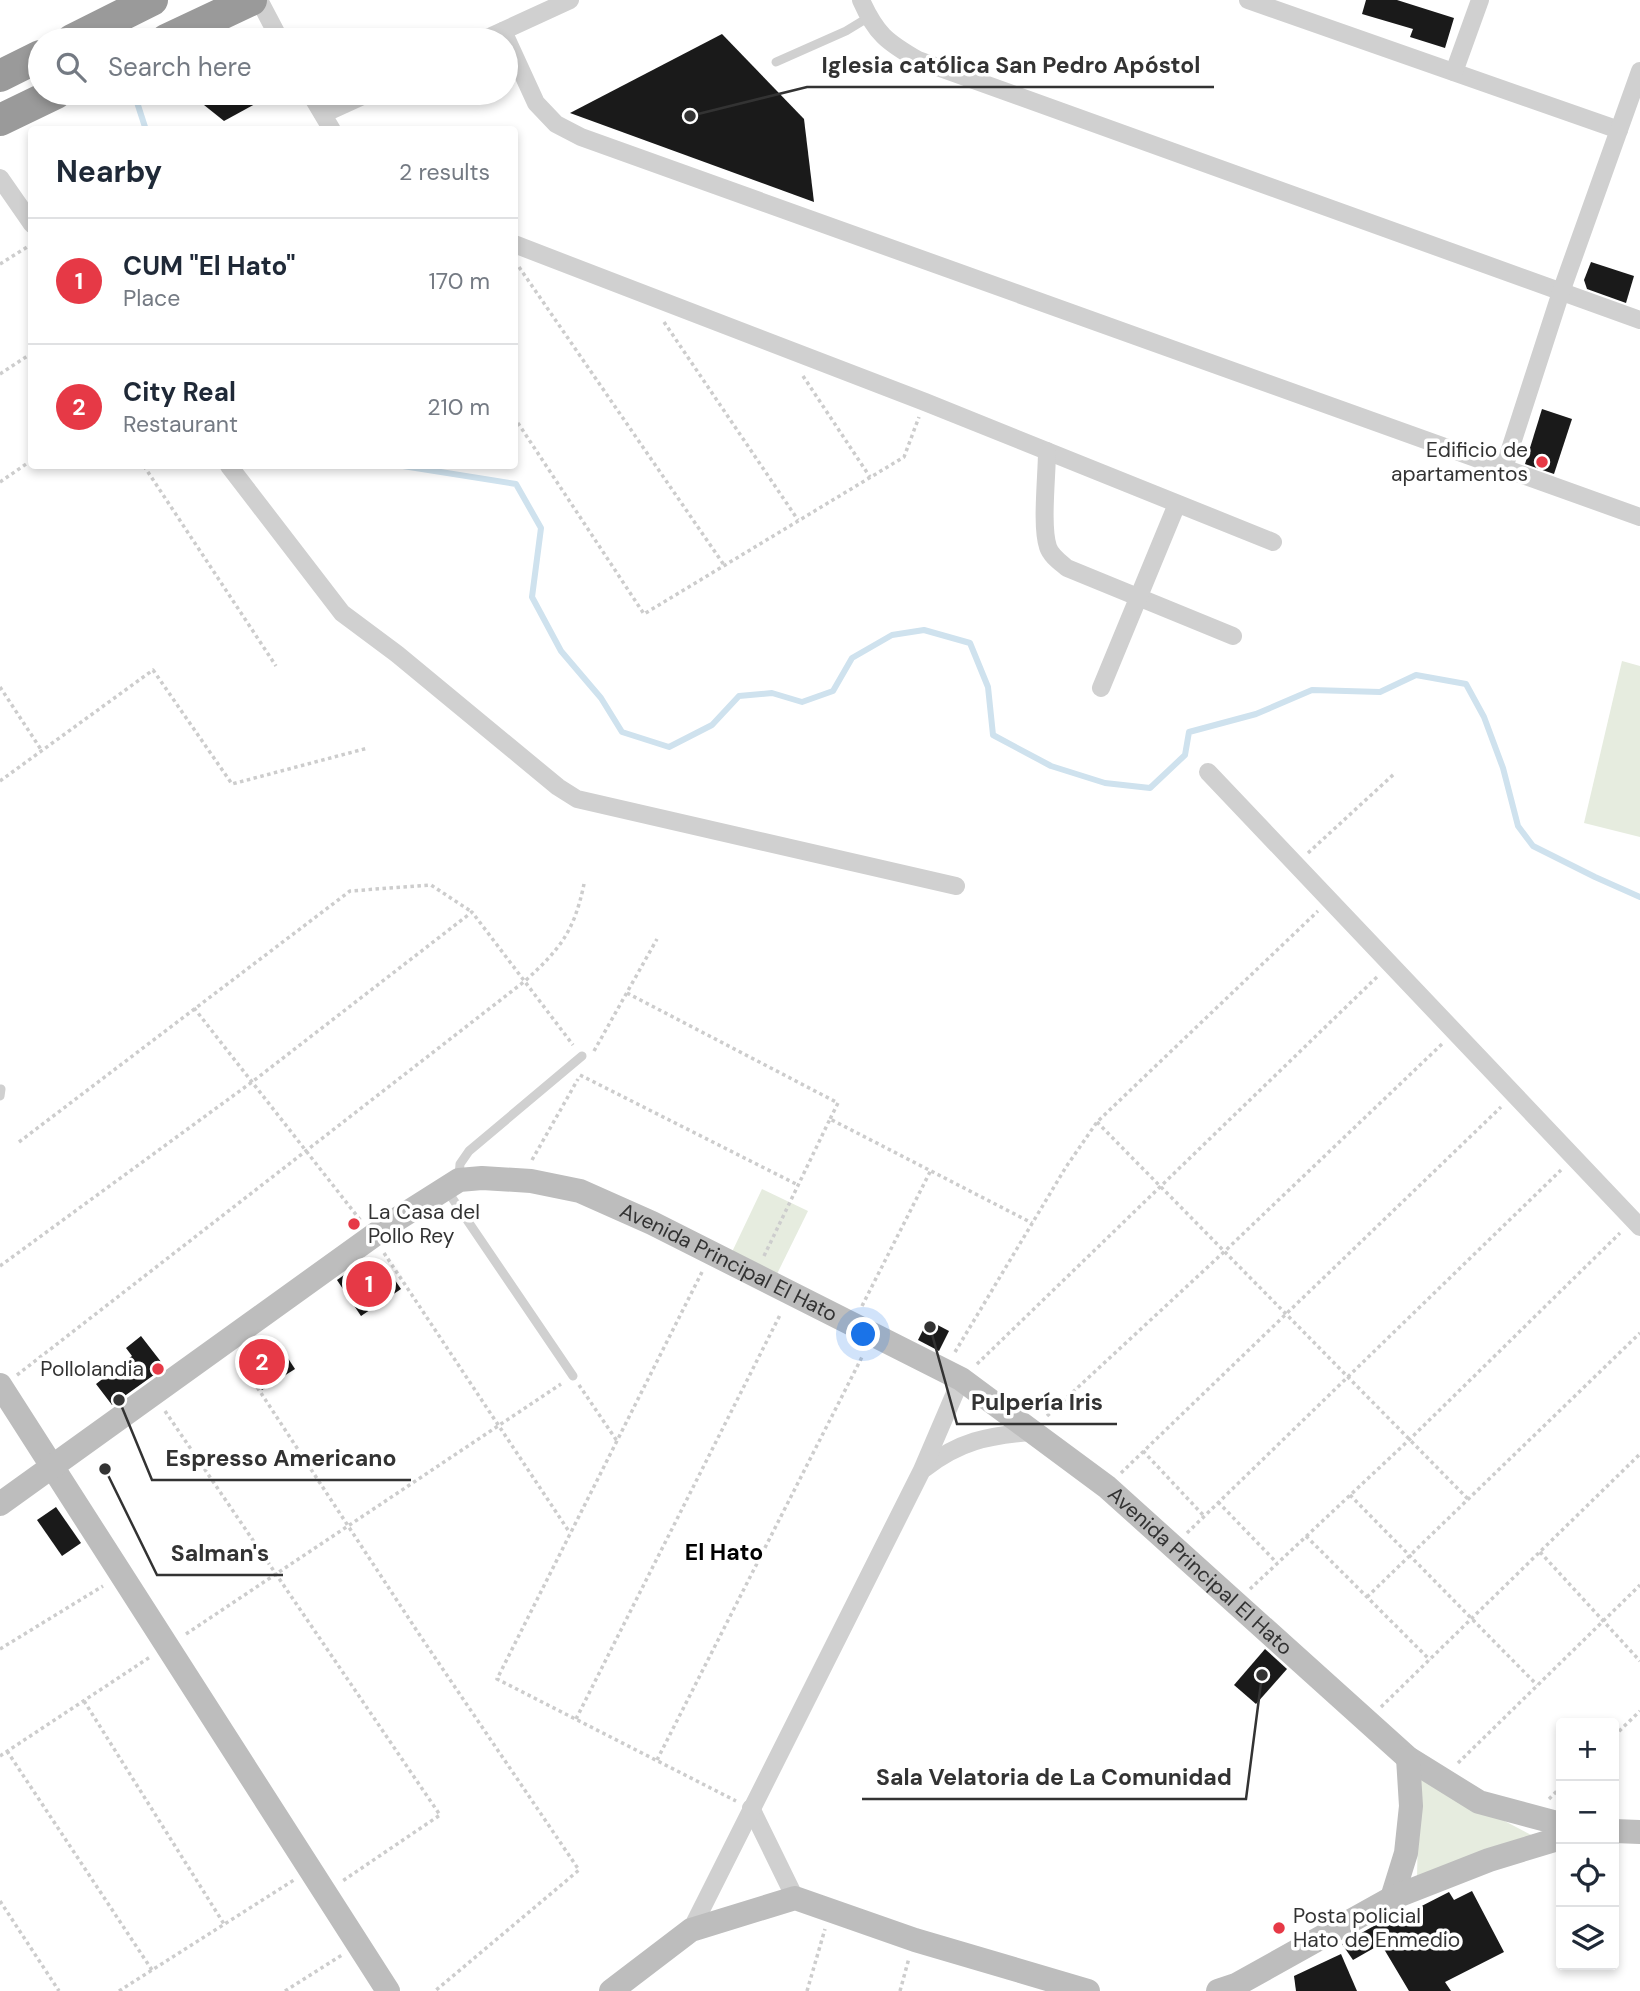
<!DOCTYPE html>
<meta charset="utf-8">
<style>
body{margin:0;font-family:"DM Sans",sans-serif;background:#f6f6f7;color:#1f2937}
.controls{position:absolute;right:21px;bottom:21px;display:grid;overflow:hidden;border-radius:7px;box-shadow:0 4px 10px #0003}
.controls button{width:63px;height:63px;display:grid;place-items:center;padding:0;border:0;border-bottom:2px solid #e0e1e3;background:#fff;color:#1f2937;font:35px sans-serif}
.you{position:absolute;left:864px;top:1335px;width:24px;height:24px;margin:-18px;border:5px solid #fff;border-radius:50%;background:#1a73e8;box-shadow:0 0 0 10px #1a73e833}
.badge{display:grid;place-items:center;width:46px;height:46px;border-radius:50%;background:#e63946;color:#fff;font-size:23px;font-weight:700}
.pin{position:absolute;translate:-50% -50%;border:4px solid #fff;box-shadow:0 2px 7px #0006}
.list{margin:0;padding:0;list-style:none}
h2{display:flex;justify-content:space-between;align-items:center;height:91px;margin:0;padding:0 28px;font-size:30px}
h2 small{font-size:23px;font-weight:400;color:#747a83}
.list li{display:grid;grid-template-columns:46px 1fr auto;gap:21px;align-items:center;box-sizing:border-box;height:126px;padding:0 28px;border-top:2px solid #e0e1e3}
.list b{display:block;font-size:26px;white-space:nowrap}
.list p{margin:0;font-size:23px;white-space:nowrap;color:#747a83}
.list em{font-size:23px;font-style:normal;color:#747a83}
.icon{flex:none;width:38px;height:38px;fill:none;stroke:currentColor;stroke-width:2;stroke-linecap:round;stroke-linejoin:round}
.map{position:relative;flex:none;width:1640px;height:1991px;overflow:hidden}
.search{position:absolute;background:#fff;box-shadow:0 4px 10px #0003;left:28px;top:28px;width:490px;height:77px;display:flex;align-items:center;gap:18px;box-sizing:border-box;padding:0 24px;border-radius:38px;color:#747a83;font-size:26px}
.panel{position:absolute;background:#fff;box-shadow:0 4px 10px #0003;left:28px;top:126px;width:490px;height:343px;border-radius:7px}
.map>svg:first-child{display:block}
</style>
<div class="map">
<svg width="1640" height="1991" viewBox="0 0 1640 1991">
<rect width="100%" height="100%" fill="#fff"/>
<!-- green -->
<g fill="#e6ecdf">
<path d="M1622,661L1640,666V837L1584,823Z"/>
<path d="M762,1189L808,1211L777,1274L732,1252Z"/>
<path d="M1419,1776L1537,1838L1417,1879Z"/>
</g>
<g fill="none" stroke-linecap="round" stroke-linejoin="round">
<!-- stream -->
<g stroke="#cfe2ee" stroke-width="6">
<path d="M134,93L146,130"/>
<path d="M403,466L516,484L541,528L532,597L561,651L601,698L622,732L669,747L712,725L739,696L772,693L802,702L833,691L852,658L892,635L924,630L970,643L988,687L993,735L1051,766L1105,783L1150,788L1185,755L1189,732L1256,714L1312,690L1380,692L1416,675L1466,684L1484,717L1503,768L1518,826L1533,846L1595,877L1640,897"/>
</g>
</g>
<!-- building -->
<g fill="#1a1a1a">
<path d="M1366,0H1397L1454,18L1445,48L1410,37L1413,29L1362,14Z"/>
<path d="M722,34L804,119L814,202L570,113Z"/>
<path d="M189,93H275L224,121Z"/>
<path d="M1591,262L1634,276L1626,303L1587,289L1584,280Z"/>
<path d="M1542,409L1572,419L1554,474L1525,464Z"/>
<path d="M357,1266L367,1279L386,1267L401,1289L361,1316L337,1280Z"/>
<path d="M928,1320L949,1331L939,1351L918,1340Z"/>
<path d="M141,1336L165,1367L112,1405L96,1384L132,1356L126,1348Z"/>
<path d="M280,1346L295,1369L262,1390L247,1367Z"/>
<path d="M56,1507L81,1543L62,1556L37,1520Z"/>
<path d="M1265,1649L1287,1669L1256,1704L1234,1685Z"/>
<path d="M1472,1891L1504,1952L1445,1982L1451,1991H1409L1381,1944L1353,1960L1342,1944L1402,1910L1404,1915L1449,1892L1454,1900Z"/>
<path d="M1341,1954L1357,1991H1296L1294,1976Z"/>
</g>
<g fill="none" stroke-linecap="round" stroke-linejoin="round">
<!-- path -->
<g stroke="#cdcdcd" stroke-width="3.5" stroke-dasharray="3.5 3.5" stroke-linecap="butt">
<path d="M0,264L32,244"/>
<path d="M519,267L724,565"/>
<path d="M664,322L798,520"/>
<path d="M0,374L32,353"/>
<path d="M803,376L870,477"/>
<path d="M514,417L644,614L904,457L919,417"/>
<path d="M144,466L276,666"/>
<path d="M0,482L32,460"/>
<path d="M0,687L42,751"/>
<path d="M0,781L153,670L232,784L368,748"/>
<path d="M1308,853L1394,774"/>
<path d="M627,993L838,1103L830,1119"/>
<path d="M194,1008L361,1221"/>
<path d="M594,1051L657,939"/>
<path d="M580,1075L798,1185"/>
<path d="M1097,1122L1468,1499"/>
<path d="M19,1142L350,891L431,885L472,912"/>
<path d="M532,1160L578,1079"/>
<path d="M384,1253L570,1533"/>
<path d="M764,1256L830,1119L1032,1223"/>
<path d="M0,1266L252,1082L472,912L573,1045"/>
<path d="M702,1272L497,1679L736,1801"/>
<path d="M862,1306L931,1170"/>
<path d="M955,1352L1066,1167L1097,1122L1318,911"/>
<path d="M238,1358L419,1634L579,1870L435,1991"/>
<path d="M977,1364L1379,975"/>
<path d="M17,1375L525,981C560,949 574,932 584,884"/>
<path d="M579,1385L617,1441"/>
<path d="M165,1411L440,1815L341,1882"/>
<path d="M1047,1416L1225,1251L1442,1044"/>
<path d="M1143,1451L1204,1516"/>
<path d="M1121,1473L1501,1107"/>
<path d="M1350,1495L1537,1685"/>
<path d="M1218,1502L1277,1563"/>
<path d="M1187,1533L1561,1170"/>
<path d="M1306,1536L1430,1660"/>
<path d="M1540,1552L1640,1661"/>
<path d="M1250,1589L1410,1439L1620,1233"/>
<path d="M1367,1597L1640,1333"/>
<path d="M186,1634L561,1384"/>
<path d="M0,1649L103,1586"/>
<path d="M84,1701L224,1924"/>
<path d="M1381,1707L1640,1454"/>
<path d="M576,1719L781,1313"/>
<path d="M1614,1736L1640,1711"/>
<path d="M7,1751L152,1970"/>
<path d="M0,1756L150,1657"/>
<path d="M657,1760L863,1355"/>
<path d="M1458,1763L1640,1585"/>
<path d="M1549,1799L1561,1787"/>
<path d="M0,1901L59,1991"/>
<path d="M119,1991L294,1880"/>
<path d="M285,1991L342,1955"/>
<path d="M807,1991L825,1929"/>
<path d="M900,1991L909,1958"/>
</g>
<!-- lane -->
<g stroke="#d0d0d0" stroke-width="9">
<path d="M776,62L846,31L869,17"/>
<path d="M0,1096L1,1089"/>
<path d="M459,1177L460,1164L469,1151L582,1056"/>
<path d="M446,1189L573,1376"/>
</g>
<!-- street -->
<g stroke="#d0d0d0" stroke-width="18">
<path d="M259,0L280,40"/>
<path d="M861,0C876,34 887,42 918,60L1640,320"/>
<path d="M1248,0L1619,130"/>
<path d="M503,31L536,103L556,124L581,137L1640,517"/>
<path d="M483,40L570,0"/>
<path d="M1454,72L1480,0"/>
<path d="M310,93L332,130"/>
<path d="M323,114L369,93"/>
<path d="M0,178L32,224"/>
<path d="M514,244L925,402L1273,542"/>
<path d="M1047,451C1047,476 1041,526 1048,547C1051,556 1060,562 1067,568L1233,636"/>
<path d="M229,466L342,613L397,654L558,787L577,799L956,886"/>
<path d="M1504,468L1561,292L1640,71"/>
<path d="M1101,688L1177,504"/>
<path d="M1208,772L1640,1227"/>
<path d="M925,1468C960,1441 987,1436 1030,1432"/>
<path d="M751,1808L795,1898"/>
<path d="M691,1930L922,1470L961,1379"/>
</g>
<!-- secondary -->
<g stroke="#bdbdbd" stroke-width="24">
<path d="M0,1385L388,1991"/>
<path id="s1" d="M0,1504L391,1223L459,1180L482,1178L531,1181L580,1191L652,1223L961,1379L1107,1487L1408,1758L1479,1802L1561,1824"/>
<path d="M1614,1831L1640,1832"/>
<path d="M1392,1898L1406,1853L1411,1806L1408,1758"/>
<path d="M611,1991L691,1930L795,1898L915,1940L1088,1991"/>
<path d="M1218,1991L1236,1985L1392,1898L1489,1860L1561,1838"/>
</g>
<!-- highway -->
<g stroke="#9a9a9a" stroke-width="32">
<path d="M72,40L152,0"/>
<path d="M166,40L251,0"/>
<path d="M0,76L40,56"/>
<path d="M0,120L56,93"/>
</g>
</g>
<!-- markers -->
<g fill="#e63946" stroke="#fff" stroke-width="2.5">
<circle cx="1542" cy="462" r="7"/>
<circle cx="354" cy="1224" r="7"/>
<circle cx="158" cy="1369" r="7"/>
<circle cx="1279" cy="1928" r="7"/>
</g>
<g text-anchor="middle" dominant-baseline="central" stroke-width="7" stroke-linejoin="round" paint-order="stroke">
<!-- poi labels -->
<g font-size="21" fill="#333" stroke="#fff" text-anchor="end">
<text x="1528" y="450">Edificio de<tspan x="1528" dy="24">apartamentos</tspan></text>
<text x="368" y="1212" text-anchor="start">La Casa del<tspan x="368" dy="24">Pollo Rey</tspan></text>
<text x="144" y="1369">Pollolandia</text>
<text x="1293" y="1916" text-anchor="start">Posta policial<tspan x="1293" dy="24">Hato de Enmedio</tspan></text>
</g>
<!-- street labels -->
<g font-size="21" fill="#333" stroke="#fff">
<text stroke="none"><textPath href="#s1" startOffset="849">Avenida Principal El Hato</textPath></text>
<text stroke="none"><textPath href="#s1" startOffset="1416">Avenida Principal El Hato</textPath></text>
</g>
<!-- neighbourhood labels -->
<g font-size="23" font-weight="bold" fill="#000" stroke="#fff">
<text x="724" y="1552">El Hato</text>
</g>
</g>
<!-- callouts -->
<path fill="none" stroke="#333" stroke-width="2.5" d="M690 116L807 87H1214M930 1327L957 1424H1117M119 1400L152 1480H411M105 1469L157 1575H283M1262 1675L1246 1799H862"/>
<g fill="#333" stroke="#fff" stroke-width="2.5">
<circle cx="690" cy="116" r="7"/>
<circle cx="930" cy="1327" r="7"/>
<circle cx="119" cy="1400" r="7"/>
<circle cx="105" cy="1469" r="7"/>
<circle cx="1262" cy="1675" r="7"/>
</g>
<g font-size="23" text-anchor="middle" font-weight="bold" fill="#333" stroke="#fff" stroke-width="7" stroke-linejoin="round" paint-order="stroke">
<text x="1011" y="73">Iglesia católica San Pedro Apóstol</text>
<text x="1037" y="1410">Pulpería Iris</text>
<text x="281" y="1466">Espresso Americano</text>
<text x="220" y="1561">Salman's</text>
<text x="1054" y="1785">Sala Velatoria de La Comunidad</text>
</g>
</svg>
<div class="controls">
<button>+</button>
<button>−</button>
<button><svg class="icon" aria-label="locate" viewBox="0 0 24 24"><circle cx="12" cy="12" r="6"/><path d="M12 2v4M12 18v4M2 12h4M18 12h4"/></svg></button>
<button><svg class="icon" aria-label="layers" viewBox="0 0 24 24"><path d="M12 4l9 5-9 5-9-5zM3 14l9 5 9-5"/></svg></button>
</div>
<div class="you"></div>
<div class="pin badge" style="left:369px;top:1284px">1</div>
<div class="pin badge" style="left:262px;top:1362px">2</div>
<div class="search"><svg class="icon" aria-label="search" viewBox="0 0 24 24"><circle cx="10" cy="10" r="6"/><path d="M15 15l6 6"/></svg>Search here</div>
<section class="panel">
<h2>Nearby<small>2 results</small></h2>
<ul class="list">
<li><span class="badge">1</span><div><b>CUM &quot;El Hato&quot;</b><p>Place</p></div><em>170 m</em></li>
<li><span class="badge">2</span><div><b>City Real</b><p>Restaurant</p></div><em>210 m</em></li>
</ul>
</section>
</div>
